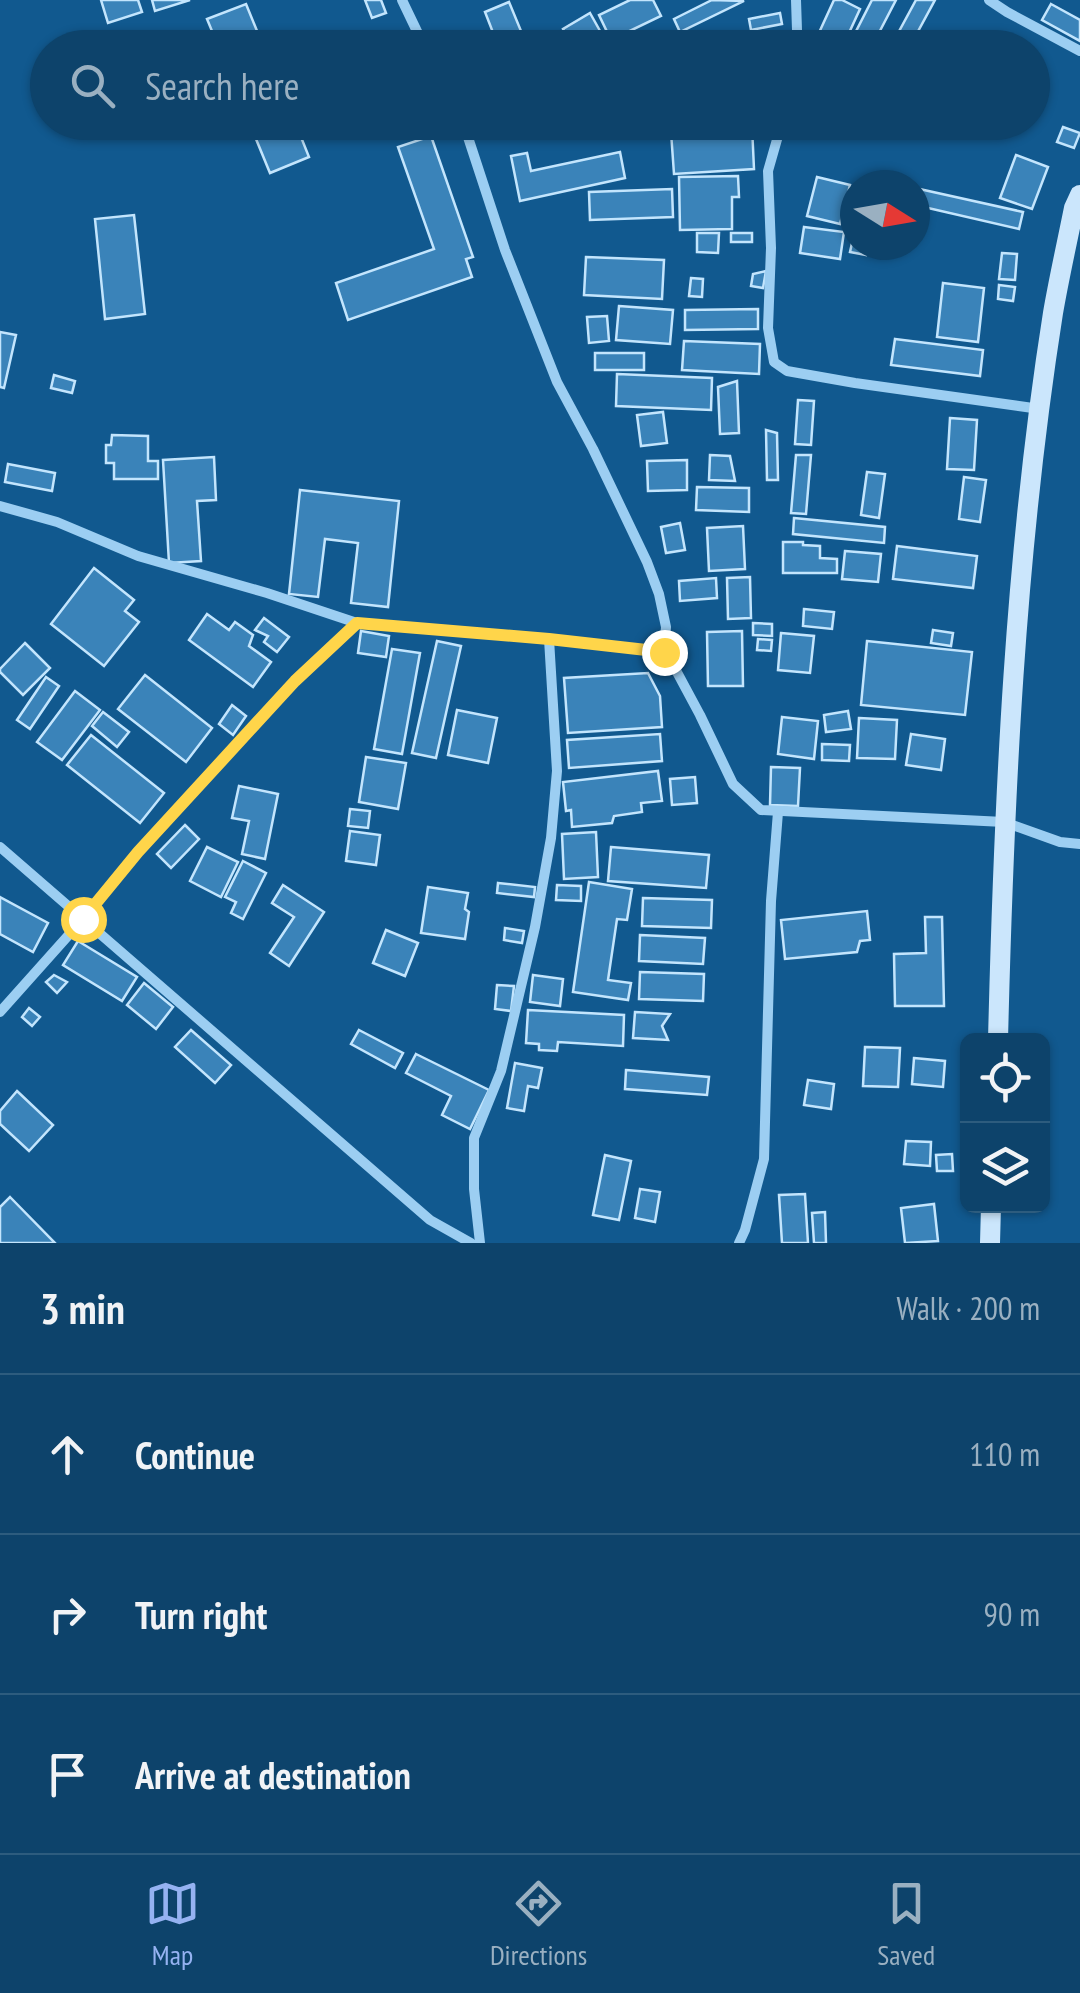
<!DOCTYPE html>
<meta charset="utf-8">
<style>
body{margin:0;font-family:"PT Sans Narrow",sans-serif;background:#164a71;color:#f1f3f6}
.controls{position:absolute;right:30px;bottom:30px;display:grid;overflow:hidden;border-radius:15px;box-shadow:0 2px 8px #0004}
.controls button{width:90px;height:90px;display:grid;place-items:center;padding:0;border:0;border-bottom:2px solid #2d5c7e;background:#0d436b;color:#f1f3f6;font:50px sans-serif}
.compass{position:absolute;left:840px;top:170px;width:90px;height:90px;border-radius:50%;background:#0d436b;box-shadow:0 2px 8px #0004;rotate:101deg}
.stop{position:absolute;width:30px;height:30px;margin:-22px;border:8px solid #ffd54a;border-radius:50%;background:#fff}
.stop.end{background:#ffd54a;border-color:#fff;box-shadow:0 2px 10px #0008}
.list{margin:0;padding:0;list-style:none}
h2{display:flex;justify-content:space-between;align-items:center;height:130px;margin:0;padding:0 40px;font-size:42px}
h2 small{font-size:32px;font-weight:400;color:#9ab0c1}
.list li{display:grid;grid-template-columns:65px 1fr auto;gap:30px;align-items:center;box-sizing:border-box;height:160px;padding:0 40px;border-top:2px solid #2d5c7e}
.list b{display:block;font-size:38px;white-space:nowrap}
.list em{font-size:32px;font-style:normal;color:#9ab0c1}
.icon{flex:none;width:55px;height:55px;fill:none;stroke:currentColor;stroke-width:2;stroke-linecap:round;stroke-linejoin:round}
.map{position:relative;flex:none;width:1080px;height:1243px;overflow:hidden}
.search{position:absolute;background:#0d436b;box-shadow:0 2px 8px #0004;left:30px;right:30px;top:30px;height:110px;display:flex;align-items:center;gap:25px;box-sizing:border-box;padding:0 35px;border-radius:55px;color:#9ab0c1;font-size:38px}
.sheet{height:610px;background:#0d436b}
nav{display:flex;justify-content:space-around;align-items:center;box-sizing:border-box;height:140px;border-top:2px solid #2d5c7e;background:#0d436b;font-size:28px;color:#9ab0c1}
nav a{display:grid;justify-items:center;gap:5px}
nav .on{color:#95b2f1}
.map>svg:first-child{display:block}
</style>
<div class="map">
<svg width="1080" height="1243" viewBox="0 0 1080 1243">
<rect width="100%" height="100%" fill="#11598f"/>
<!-- building -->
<g fill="#3a83b9" stroke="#c3e5fd" stroke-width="2.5">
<path d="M101,0H138L142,12L108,23Z"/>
<path d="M152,0H190L155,11Z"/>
<path d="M365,0H381L386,13L372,18Z"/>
<path d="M630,0H653L661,16L611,40L599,15Z"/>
<path d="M712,0L744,1L680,32L674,19Z"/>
<path d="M834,0H842L860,9L842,48H812Z"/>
<path d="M872,0H896L871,48H853L849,45Z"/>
<path d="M916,0H935L909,48H890Z"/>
<path d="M509,2L528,48H499L485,12Z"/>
<path d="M246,4L264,48H219L207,19Z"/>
<path d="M1051,4L1080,20V41L1042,20Z"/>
<path d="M590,13L604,38L588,48H573L563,29Z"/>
<path d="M780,13L782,24L751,30L749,19Z"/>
<path d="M249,122H295L309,157L270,173Z"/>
<path d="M752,126L754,169L674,174L671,132Z"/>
<path d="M1063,127L1080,133L1074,148L1057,142Z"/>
<path d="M431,136L473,257L466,259L472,277L348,320L336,283L434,249L398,147Z"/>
<path d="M620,152L625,178L520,201L511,156L527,153L531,171Z"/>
<path d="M1016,155L1048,167L1032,209L1000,198Z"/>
<path d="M738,176L739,197H732V229L680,230L679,177Z"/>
<path d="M817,177L850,185L840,224L807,216Z"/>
<path d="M915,188L1023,212L1019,229L915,205Z"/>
<path d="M672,189L673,217L590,220L589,192Z"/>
<path d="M134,215L145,314L105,319L95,219Z"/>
<path d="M804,227L844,232L840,259L800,253Z"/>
<path d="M697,233H719L718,253L697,252Z"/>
<rect x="731" y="233" width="21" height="9"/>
<path d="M854,234L855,245H868L866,255L850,252Z"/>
<path d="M1002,253L1017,254L1015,280L999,279Z"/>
<path d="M586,257L664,260L662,299L584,295Z"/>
<path d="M766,271L763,288L751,286L753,274Z"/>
<path d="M691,278L703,279L702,297L689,296Z"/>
<path d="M943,283L984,288L978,342L937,337Z"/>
<path d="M999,285L1015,287L1013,301L998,299Z"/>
<path d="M619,306L673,310L670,344L616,340Z"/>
<path d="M758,309V329L685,330V310Z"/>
<path d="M607,316L609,341L589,343L587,317Z"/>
<path d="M0,332L16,335L4,388L0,387Z"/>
<path d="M895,339L983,350L980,376L891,365Z"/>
<path d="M684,341L760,344L759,374L682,370Z"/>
<rect x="595" y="353" width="49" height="17"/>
<path d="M617,374L712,378L711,410L616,406Z"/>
<path d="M54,375L75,381L72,393L51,388Z"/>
<path d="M737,381L739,433L720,434L718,387Z"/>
<path d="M798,400L814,401L811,445L795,444Z"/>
<path d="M663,412L667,443L641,446L637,415Z"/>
<path d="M950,418L977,420L974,470L947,469Z"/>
<path d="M766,430L777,433L778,480H767Z"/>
<path d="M112,435L148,436V461H158V479H114V463H106V445H111Z"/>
<path d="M710,455L730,456L735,481L709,480Z"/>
<path d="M796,455H811L806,514L791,513Z"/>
<path d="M214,457L216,500L197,501L201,561L169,563L163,460Z"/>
<path d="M687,460V490L648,491L647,461Z"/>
<path d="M8,464L55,473L52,491L5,482Z"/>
<path d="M867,472L885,474L879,518L861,515Z"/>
<path d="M964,477L986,480L980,522L959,519Z"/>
<path d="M697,487L749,488V512L696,510Z"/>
<path d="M300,490L399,501L388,607L351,603L358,543L325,539L318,597L289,594Z"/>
<path d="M794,518L885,527L884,543L793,534Z"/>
<path d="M680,523L685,550L666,553L661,527Z"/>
<path d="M743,526L745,569L709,571L707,528Z"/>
<path d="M783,542H803V545L820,546V558L837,559V573H783Z"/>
<path d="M897,546L977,556L973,588L893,579Z"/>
<path d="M845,551L881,554L878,582L842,579Z"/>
<path d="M94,568L134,600L125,611L139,622L104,666L51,624Z"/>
<path d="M750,577L751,618L728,619L727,578Z"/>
<path d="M716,578L717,598L680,601L679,581Z"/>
<path d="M804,609L834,612L832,629L803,626Z"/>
<path d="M207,614L229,630L235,622L253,635L249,646L271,662L253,687L189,640Z"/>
<path d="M264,618L289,637L277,652L264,642L268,636L255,630Z"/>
<path d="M753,623L772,624V636L753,635Z"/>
<path d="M933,630L953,633L951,646L931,643Z"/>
<path d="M361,631L389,636L386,657L358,653Z"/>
<path d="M742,631L743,686H708L707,632Z"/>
<path d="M781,633L814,636L810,673L778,670Z"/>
<path d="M758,639L772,640L771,651L757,650Z"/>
<path d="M437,641L461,646L436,758L412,753Z"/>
<path d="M867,641L972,652L965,715L861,705Z"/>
<path d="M25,643L50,668L23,695L0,672V669Z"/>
<path d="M392,649L420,653L402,754L374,749Z"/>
<path d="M648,673L660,696L662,727L568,733L564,678Z"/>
<path d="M145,675L212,728L186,762L118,709Z"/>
<path d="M46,677L59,686L30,729L17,720Z"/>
<path d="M75,691L100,710L62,760L37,742Z"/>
<path d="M232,705L246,716L233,735L219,724Z"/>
<path d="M457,710L497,718L488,763L448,755Z"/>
<path d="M848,711L851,729L826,732L824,715Z"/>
<path d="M103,712L129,732L117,747L92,726Z"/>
<path d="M782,717L818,721L814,759L778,754Z"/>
<path d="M859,718L897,720L895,759L857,758Z"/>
<path d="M660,734L662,761L569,768L567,740Z"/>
<path d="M911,734L945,739L941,770L906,765Z"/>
<path d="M91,735L164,793L140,823L67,765Z"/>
<path d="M822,744L850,745L849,761L822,760Z"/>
<path d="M366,757L406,763L398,809L359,802Z"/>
<path d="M771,767L800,768L798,806L770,805Z"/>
<path d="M658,771L662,801L641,803L642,812L614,816L612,823L572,827L571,810L566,811L563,782Z"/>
<path d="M695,777L697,803L672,805L670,779Z"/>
<path d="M239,786L278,794L265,859L242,854L249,821L232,818Z"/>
<path d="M350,809L370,811L368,828L348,826Z"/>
<path d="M185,825L199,839L171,868L157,854Z"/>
<path d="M350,831L380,835L376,865L346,861Z"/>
<path d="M596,832L598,877L564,879L562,834Z"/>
<path d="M207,847L238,862L221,897L190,881Z"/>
<path d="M611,847L709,855L706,888L608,881Z"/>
<path d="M243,861L266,873L243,919L231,913L236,902L225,897Z"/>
<path d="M589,882L632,889L627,920L617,919L608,980L631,983L628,1000L573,992Z"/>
<path d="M498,883L535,887L534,897L497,893Z"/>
<path d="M283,885L324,912L289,966L270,953L294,917L272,903Z"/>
<path d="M557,885L581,886V901L556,900Z"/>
<path d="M428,887L468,893L465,909L469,912L465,939L421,933Z"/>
<path d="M0,897L48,923L33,952L0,934Z"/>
<path d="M643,898L712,900L711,928L642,926Z"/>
<path d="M867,911L870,940L860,941L857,952L785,959L781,920Z"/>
<path d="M925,917H942L944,1006H895L894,954L926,953Z"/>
<path d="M505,928L524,931L522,943L504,940Z"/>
<path d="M386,930L418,943L405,976L373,963Z"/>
<path d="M640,935L705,938L703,964L639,961Z"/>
<path d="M78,941L137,977L122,1001L63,965Z"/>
<path d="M640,972L704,974L703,1001L639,999Z"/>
<path d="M54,975L67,982L57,993L46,982Z"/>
<path d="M533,975L563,979L560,1006L530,1002Z"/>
<path d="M144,983L173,1007L156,1029L127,1005Z"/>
<path d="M497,985L514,986L511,1011L495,1009Z"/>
<path d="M29,1008L40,1017L32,1026L22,1017Z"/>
<path d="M528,1010L624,1015L623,1046L558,1042L557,1051L539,1050V1044L526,1043Z"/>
<path d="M635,1012L670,1014L662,1026L668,1040L633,1038Z"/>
<path d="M191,1030L231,1065L215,1083L175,1047Z"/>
<path d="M359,1030L403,1053L395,1068L351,1044Z"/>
<path d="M865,1047L900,1048L898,1087L863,1086Z"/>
<path d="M416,1054L489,1090L470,1129L442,1115L451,1096L406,1073Z"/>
<path d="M914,1058L945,1061L943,1087L912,1084Z"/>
<path d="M515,1063L542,1068L538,1088L528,1086L524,1111L507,1108Z"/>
<path d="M626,1070L709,1077L707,1095L625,1089Z"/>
<path d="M808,1080L834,1084L831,1109L804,1105Z"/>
<path d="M17,1091L53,1125L29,1151L0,1124V1111Z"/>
<path d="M906,1141L931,1142L930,1166L904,1164Z"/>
<path d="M952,1154L953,1171H937L936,1155Z"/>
<path d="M605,1155L631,1161L619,1220L593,1215Z"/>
<path d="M640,1189L660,1192L655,1222L635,1218Z"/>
<path d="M805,1194L808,1243H782L779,1195Z"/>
<path d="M10,1197L55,1243H0V1207Z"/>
<path d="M934,1204L938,1241L905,1243L901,1208Z"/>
<path d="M825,1212L826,1243H814L812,1213Z"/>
</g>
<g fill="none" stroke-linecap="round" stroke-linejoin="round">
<!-- minor -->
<g stroke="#9ccef2" stroke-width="10">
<path d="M402,0L425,48"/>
<path d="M989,0L1007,12L1080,51"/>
<path d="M795,48L797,30L796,0"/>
<path d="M463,122L505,250L557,382L593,449L647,562L659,594L666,627L664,652"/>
<path d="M782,122L768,171L771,248L768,328L774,362L787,371L855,383L1040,409"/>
<path d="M0,506L57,522L138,556L267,593L357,623"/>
<path d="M0,847L430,1220L471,1243"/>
<path d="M0,1012L83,919L138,852L295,681L357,623L549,639L664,652L671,661L700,715L733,784L761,810L1004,822L1060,842L1080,844"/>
<path d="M480,1243L474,1189V1138L501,1071L535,927L551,838L557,771L549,639"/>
<path d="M739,1243L745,1230L764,1159L771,901L778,812"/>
</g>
<!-- secondary -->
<g stroke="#cbe6fc" stroke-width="20">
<path d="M998,1040C1004,797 1015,553 1053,313C1059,278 1067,243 1074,208L1080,195"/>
<path d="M990,1243L991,1206"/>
</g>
</g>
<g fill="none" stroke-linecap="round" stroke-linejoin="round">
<!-- route -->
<path stroke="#ffd54a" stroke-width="12" d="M83,919L138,852L295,681L357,623L549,639L664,652"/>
</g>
</svg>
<div class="controls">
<button><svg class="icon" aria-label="locate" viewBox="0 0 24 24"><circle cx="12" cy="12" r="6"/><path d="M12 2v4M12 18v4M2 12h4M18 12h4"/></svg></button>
<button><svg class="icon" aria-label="layers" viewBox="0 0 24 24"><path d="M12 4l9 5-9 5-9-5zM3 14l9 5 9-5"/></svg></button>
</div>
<svg class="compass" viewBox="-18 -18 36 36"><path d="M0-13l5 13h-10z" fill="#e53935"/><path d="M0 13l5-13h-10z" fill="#9ab0c1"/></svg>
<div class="stop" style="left:83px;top:919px"></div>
<div class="stop end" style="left:664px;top:652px"></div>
<div class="search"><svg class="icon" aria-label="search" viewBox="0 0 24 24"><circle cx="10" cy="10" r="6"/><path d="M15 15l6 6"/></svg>Search here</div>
</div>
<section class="sheet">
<h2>3 min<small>Walk · 200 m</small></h2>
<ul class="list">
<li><svg class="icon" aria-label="ahead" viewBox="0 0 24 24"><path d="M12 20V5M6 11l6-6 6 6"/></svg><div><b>Continue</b></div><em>110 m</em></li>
<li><svg class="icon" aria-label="right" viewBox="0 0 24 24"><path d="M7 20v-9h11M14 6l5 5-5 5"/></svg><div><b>Turn right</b></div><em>90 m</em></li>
<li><svg class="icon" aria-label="arrive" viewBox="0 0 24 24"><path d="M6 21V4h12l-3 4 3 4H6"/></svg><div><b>Arrive at destination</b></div></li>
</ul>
</section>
<nav>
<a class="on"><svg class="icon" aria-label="map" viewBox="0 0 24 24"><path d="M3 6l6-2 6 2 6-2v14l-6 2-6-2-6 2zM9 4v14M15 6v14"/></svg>Map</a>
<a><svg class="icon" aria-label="directions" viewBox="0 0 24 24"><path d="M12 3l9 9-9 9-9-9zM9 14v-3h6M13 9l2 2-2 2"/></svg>Directions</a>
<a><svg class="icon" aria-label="saved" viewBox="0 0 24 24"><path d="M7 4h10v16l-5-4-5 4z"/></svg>Saved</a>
</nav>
